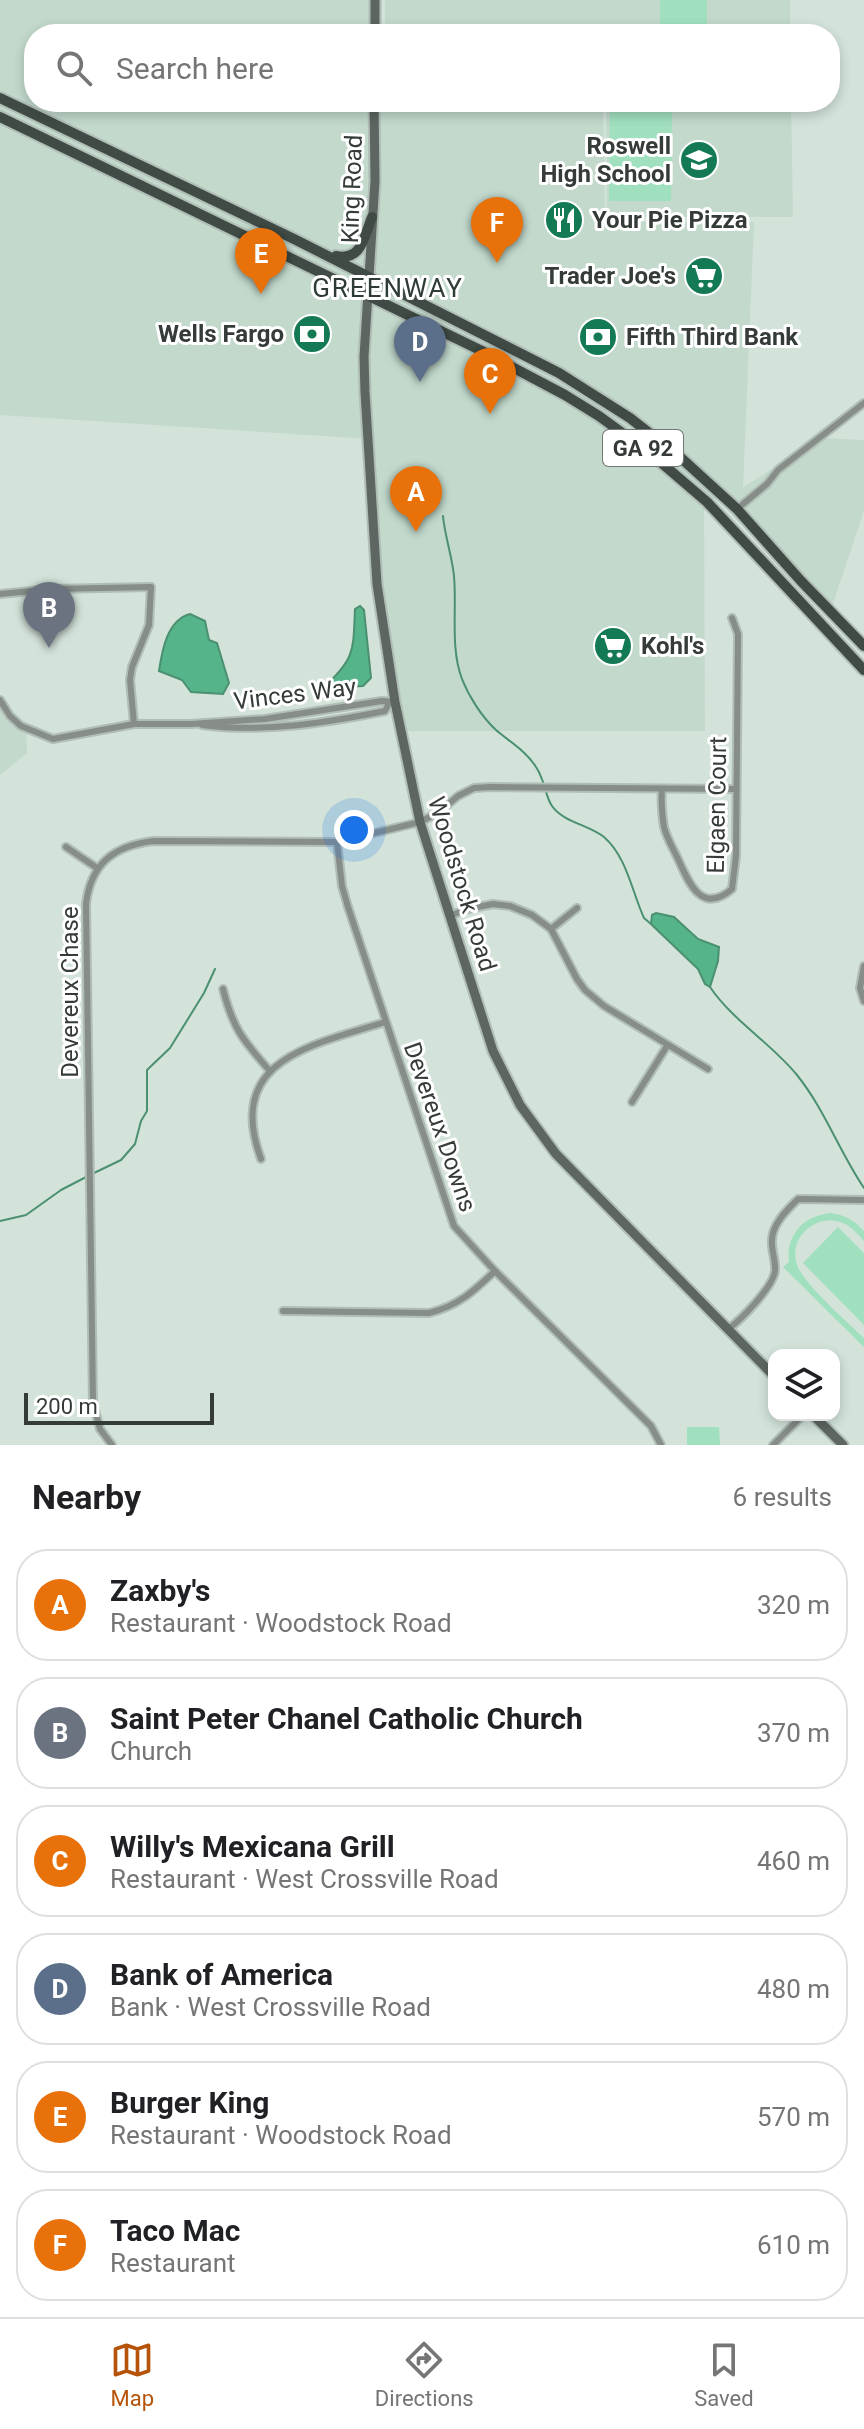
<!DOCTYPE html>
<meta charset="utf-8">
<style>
body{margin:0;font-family:Roboto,sans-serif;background:#f2f2f2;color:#202124}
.controls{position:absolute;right:24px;bottom:24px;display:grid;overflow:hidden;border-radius:16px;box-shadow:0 4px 12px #0003}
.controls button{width:72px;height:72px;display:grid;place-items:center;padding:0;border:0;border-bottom:2px solid #e0e0e0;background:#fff;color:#202124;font:40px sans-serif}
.scale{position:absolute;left:24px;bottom:20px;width:190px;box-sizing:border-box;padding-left:8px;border:4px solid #353c38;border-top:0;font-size:22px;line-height:28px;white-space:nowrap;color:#353c38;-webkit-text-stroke:6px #fff;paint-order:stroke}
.you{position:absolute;left:354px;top:830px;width:28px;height:28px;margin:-20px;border:6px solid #fff;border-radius:50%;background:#1a73e8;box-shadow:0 0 0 12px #1a73e833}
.badge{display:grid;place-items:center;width:52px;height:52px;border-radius:50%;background:#b45309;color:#fff;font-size:26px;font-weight:700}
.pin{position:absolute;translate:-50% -66px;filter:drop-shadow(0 2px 4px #0008)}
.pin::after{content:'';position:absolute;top:42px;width:28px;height:24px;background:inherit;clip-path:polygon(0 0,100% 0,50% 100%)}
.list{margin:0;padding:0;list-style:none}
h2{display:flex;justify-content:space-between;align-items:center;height:104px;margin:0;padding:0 32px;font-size:34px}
h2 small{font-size:26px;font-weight:400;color:#757577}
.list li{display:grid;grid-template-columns:52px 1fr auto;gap:24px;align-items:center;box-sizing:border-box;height:112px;margin:0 16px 16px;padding:0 16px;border:2px solid #e0e0e0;border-radius:32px}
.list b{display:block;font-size:30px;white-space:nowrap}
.list p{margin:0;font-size:26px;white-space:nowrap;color:#757577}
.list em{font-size:26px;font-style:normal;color:#757577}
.icon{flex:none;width:44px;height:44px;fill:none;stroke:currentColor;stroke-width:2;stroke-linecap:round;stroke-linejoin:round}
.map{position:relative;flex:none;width:864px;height:1445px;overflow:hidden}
.search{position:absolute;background:#fff;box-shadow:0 4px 12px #0003;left:24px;right:24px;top:24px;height:88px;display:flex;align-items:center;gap:20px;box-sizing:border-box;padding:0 28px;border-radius:32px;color:#757577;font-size:30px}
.sheet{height:872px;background:#fff}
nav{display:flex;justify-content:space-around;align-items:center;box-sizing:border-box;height:112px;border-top:2px solid #e0e0e0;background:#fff;font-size:22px;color:#757577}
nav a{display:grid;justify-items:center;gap:4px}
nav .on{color:#b45309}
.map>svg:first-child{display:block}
</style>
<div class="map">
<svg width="864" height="1445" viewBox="0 0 864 1445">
<rect width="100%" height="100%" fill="#d3e3da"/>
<!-- built -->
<g fill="#c2d9cc">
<path d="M0,0H382L381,34H34V102H603L605,222H754L743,487L823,438L864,440V511L830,612L742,512L704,494L705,731H401L385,643L370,439L0,415Z"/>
<rect x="385" y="0" width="405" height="34"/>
<path d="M606,102H791L793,217H607Z"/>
<path d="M0,699L11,717L26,729L27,753L0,775Z"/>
</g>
<!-- green -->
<g fill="#a0e0bf">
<rect x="660" y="0" width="47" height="34"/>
<path d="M610,102H672L671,201H609Z"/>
<path d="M830,1213C845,1215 854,1220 864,1231V1241C857,1233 850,1225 840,1222C814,1214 788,1239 797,1265C803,1283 848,1323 864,1338V1347L783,1267L789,1262C786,1235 803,1216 830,1213Z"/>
<path d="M838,1227L864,1253V1325L803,1263Z"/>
<path d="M687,1427H719L720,1445H687Z"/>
</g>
<!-- water -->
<g fill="#55b489" stroke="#4b9071" stroke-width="2">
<path d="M360,606L364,610L371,678L363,686L323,688C356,658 353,650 355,609Z"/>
<path d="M190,614L205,621L209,640L217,643L229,683L223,694L191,692L182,680L159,671C162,651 167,620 190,614Z"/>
<path d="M656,913L674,917L698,939L719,947L718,961L710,987L705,984L698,969L651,924L652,915Z"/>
</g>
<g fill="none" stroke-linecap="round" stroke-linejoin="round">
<!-- stream -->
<g stroke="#4b9071" stroke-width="2">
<path d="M443,516C445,537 452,556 454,576C457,609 450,648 462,679C469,697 482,717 496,730C510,742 526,751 536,767C545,780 545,796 552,806C563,822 589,825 604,837C627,857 632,892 644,918L651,924"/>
<path d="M710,987C733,1021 771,1043 797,1075C825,1110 839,1151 864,1188"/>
<path d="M94,1173L121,1160L135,1144L141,1121L147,1111V1070L170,1048L204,993L215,969"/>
<path d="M0,1221L26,1215L61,1190L88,1176"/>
</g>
<defs>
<g id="street">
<path d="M737,509L767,484L778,470L864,403"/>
<path d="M0,594L52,589L151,587L149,625L132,667L130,680L134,724"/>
<path d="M0,700L10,716L21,726L53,739L134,724H191L265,719L382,701L395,702"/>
<path d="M202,725C263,733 325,723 385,711L389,703"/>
<path d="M662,789C661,801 662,814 664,827C667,839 674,850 679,861C690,886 703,914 732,889L736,856L738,634L732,618"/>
<path d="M337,842L342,886L348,907L454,1226L495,1271L651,1426L661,1445"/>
<path d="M66,847L97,868"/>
<path d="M449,916L468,909L493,904L510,906L532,915L551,929L577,979L585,990L604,1006L708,1069"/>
<path d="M551,929L577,908"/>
<path d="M864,966L860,988L864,1001"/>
<path d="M223,989C233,1029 243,1040 269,1070"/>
<path d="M632,1102L667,1046"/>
<path d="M261,1159C224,1058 314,1045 385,1022"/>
<path d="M283,1311L429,1313C458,1306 474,1291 495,1271"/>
<path d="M728,1329C741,1320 773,1287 775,1271C776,1261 771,1250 772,1240C772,1224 788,1209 798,1199L864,1200"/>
<path d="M112,1445L100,1429L93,1403L86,904C91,863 114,846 153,841L337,842L420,822L439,812L458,796L474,788L490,787L736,789"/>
<path d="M773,1445L803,1415"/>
</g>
<g id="secondary">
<path d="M375,34V0"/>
<path d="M374,102L375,181L364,357L365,392L377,584L395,702L420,822L493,1051L520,1105L556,1154L774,1376"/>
<path d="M813,1415L843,1445"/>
</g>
<g id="primary">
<path d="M0,98L294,239L559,373L630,418L680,457L737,509L801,581L864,646"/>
<path d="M0,117L480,350L565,395L599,416L651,454L707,502L864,670"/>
<path d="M336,256C362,261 364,237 372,217"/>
</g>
</defs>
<!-- street casing -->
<use href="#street" stroke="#b0beb6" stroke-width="10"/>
<!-- secondary casing -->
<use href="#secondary" stroke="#b0beb6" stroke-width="13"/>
<!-- primary casing -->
<use href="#primary" stroke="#b0beb6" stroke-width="14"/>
<!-- street -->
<use href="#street" stroke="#878d89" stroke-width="6"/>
<!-- secondary -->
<use href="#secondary" stroke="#5d6661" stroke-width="9"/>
<!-- primary -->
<use href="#primary" stroke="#404b45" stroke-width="10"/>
</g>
<!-- icons -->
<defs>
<symbol id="school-disc" viewBox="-11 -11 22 22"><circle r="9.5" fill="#137a54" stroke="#fff"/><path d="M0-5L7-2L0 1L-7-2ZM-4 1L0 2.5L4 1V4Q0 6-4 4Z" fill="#fff"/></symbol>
<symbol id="restaurant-disc" viewBox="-11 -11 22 22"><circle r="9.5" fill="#137a54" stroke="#fff"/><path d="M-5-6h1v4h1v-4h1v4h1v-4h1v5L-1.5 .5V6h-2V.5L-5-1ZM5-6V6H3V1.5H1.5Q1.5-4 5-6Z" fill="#fff"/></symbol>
<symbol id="supermarket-disc" viewBox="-11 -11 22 22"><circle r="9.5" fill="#137a54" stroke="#fff"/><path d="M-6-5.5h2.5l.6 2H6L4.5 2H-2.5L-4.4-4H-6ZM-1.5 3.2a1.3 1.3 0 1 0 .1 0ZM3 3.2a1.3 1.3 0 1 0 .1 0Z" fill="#fff"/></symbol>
<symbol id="bank-disc" viewBox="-11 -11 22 22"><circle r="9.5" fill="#137a54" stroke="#fff"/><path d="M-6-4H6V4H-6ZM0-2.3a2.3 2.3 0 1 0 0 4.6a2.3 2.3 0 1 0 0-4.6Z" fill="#fff"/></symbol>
</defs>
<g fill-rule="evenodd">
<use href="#school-disc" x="677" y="138" width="44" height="44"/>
<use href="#restaurant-disc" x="542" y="198" width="44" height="44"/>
<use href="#supermarket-disc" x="682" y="254" width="44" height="44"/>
<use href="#bank-disc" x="290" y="312" width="44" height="44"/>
<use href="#bank-disc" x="576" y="315" width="44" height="44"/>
<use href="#supermarket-disc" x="591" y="624" width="44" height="44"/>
</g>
<g text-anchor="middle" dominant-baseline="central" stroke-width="6" stroke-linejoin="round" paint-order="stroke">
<!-- shield labels -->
<rect fill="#fff" stroke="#727674" stroke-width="2" x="603" y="430" width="80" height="36" rx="6"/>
<g font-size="22" font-weight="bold" fill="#353c38">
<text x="643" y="448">GA 92</text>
</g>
<!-- poi labels -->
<g font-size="24" font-weight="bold" fill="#353c38" stroke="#fff" text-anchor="end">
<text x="671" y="146">Roswell<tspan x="671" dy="28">High School</tspan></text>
<text x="592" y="220" text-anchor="start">Your Pie Pizza</text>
<text x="676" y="276">Trader Joe's</text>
<text x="284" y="334">Wells Fargo</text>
<text x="626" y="337" text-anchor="start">Fifth Third Bank</text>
<text x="641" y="646" text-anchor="start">Kohl's</text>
</g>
<!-- street labels -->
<g font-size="24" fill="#353c38" stroke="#fff">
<text transform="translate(352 189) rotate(-88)">King Road</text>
<text transform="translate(295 694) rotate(-7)">Vinces Way</text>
<text transform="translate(717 805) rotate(-89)">Elgaen Court</text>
<text transform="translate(462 884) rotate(73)">Woodstock Road</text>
<text transform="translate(70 992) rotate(-90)">Devereux Chase</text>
<text transform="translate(440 1127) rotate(71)">Devereux Downs</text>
</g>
<!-- neighbourhood labels -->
<g font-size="26" letter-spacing="2" fill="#2f3b35" stroke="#fff">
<text x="388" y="288">GREENWAY</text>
</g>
</g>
</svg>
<div class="controls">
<button><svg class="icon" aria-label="layers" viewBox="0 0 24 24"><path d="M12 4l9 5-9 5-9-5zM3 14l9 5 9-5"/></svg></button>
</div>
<div class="scale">200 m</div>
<div class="you"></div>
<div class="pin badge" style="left:416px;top:532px;background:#e8710a">A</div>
<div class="pin badge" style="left:49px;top:648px;background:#6b7280">B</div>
<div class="pin badge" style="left:490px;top:414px;background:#e8710a">C</div>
<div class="pin badge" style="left:420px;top:382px;background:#5c6f8a">D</div>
<div class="pin badge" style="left:261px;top:294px;background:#e8710a">E</div>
<div class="pin badge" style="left:497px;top:263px;background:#e8710a">F</div>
<div class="search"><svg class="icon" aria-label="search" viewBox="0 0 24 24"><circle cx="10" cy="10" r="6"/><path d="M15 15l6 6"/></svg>Search here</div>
</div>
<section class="sheet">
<h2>Nearby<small>6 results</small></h2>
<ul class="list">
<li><span class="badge" style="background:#e8710a">A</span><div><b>Zaxby's</b><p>Restaurant · Woodstock Road</p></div><em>320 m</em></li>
<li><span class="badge" style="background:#6b7280">B</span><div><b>Saint Peter Chanel Catholic Church</b><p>Church</p></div><em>370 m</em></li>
<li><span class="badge" style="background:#e8710a">C</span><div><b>Willy's Mexicana Grill</b><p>Restaurant · West Crossville Road</p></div><em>460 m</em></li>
<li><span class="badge" style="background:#5c6f8a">D</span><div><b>Bank of America</b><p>Bank · West Crossville Road</p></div><em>480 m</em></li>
<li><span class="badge" style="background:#e8710a">E</span><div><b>Burger King</b><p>Restaurant · Woodstock Road</p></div><em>570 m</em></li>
<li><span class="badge" style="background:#e8710a">F</span><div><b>Taco Mac</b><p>Restaurant</p></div><em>610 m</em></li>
</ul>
</section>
<nav>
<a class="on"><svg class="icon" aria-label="map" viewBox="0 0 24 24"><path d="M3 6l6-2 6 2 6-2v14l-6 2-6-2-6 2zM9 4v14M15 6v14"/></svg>Map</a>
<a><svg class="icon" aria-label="directions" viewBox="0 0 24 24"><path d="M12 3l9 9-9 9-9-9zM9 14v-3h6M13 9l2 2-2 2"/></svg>Directions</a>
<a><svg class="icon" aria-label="saved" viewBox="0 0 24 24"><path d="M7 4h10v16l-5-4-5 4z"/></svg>Saved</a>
</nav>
